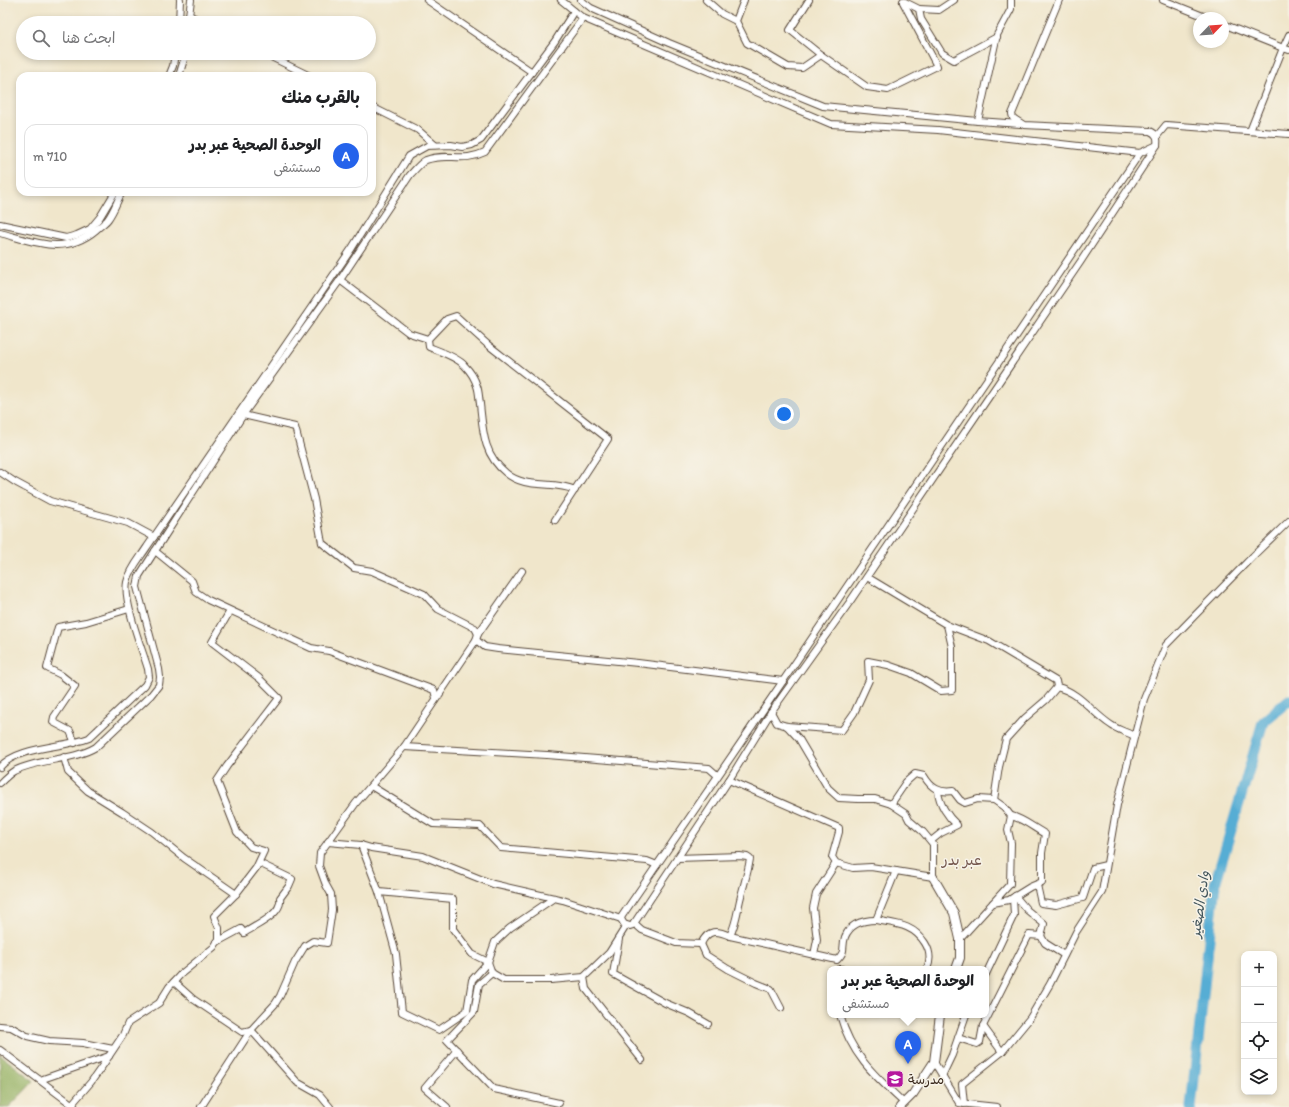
<!DOCTYPE html>
<html lang="ar">
<meta charset="utf-8">
<style>
body{margin:0;font-family:Itim,"Playpen Sans Arabic",sans-serif;background:#f6f6f6;color:#202124;direction:rtl}
.controls{position:absolute;right:12px;bottom:12px;display:grid;overflow:hidden;border-radius:8px;box-shadow:0 2px 6px #0003}
.controls button{width:36px;height:36px;display:grid;place-items:center;padding:0;border:0;border-bottom:1px solid #e0e0e0;background:#fff;color:#202124;font:20px sans-serif}
.compass{position:absolute;left:1193px;top:12px;width:36px;height:36px;border-radius:50%;background:#fff;box-shadow:0 2px 6px #0003;rotate:65deg}
.you{position:absolute;left:784px;top:414px;width:14px;height:14px;margin:-10px;border:3px solid #fff;border-radius:50%;background:#1a73e8;box-shadow:0 0 0 6px #1a73e833}
.badge{display:grid;place-items:center;width:26px;height:26px;border-radius:50%;background:#2563eb;color:#fff;font-size:13px;font-weight:700}
.pin{position:absolute;translate:-50% -33px;filter:drop-shadow(0 1px 2px #0008)}
.pin::after{content:'';position:absolute;top:21px;width:14px;height:12px;background:inherit;clip-path:polygon(0 0,100% 0,50% 100%)}
.popup{position:absolute;left:827px;top:966px;width:162px;height:52px;box-sizing:border-box;display:grid;place-content:center;border-radius:8px;background:#fff;filter:drop-shadow(0 1px 3px #0005);font-size:13px;white-space:nowrap;color:#757577}
.popup b{font-size:15px;color:#202124}
.popup::after{content:'';position:absolute;left:50%;top:100%;margin-left:-8px;border:8px solid transparent;border-top-color:#fff}
.list{margin:0;padding:0;list-style:none}
h2{display:flex;justify-content:space-between;align-items:center;height:52px;margin:0;padding:0 16px;font-size:17px}
h2 small{font-size:13px;font-weight:400;color:#757577}
.list li{display:grid;grid-template-columns:26px 1fr auto;gap:12px;align-items:center;box-sizing:border-box;height:64px;margin:0 8px 8px;padding:0 8px;border:1px solid #e0e0e0;border-radius:12px}
.list b{display:block;font-size:15px;white-space:nowrap}
.list p{margin:0;font-size:13px;white-space:nowrap;color:#757577}
.list em{font-size:13px;font-style:normal;color:#757577}
.icon{flex:none;width:22px;height:22px;fill:none;stroke:currentColor;stroke-width:2;stroke-linecap:round;stroke-linejoin:round}
.map{position:relative;flex:none;width:1289px;height:1107px;overflow:hidden;direction:ltr}
.search{position:absolute;background:#fff;box-shadow:0 2px 6px #0003;left:16px;top:16px;width:360px;height:44px;display:flex;align-items:center;gap:10px;box-sizing:border-box;padding:0 14px;border-radius:22px;color:#757577;font-size:15px}
.panel{position:absolute;background:#fff;box-shadow:0 2px 6px #0003;left:16px;top:72px;width:360px;height:124px;border-radius:12px;direction:rtl}
.map>svg:first-child{display:block}
</style>
<div class="map">
<svg width="1289" height="1107" viewBox="0 0 1289 1107">
<rect width="100%" height="100%" fill="#f7f3e8"/>
<filter id="ink" filterUnits="userSpaceOnUse"><feTurbulence type="fractalNoise" baseFrequency=".025" numOctaves="2"/><feDisplacementMap in="SourceGraphic" scale="8" xChannelSelector="R" yChannelSelector="G"/><feConvolveMatrix kernelMatrix="1 2 1 2 8 2 1 2 1" color-interpolation-filters="sRGB"/></filter>
<filter id="wash" filterUnits="userSpaceOnUse"><feTurbulence type="fractalNoise" baseFrequency=".012" numOctaves="4" result="noise"/><feDisplacementMap in="SourceGraphic" scale="16" xChannelSelector="R" yChannelSelector="G"/><feGaussianBlur stdDeviation="0.9" result="paint"/><feColorMatrix in="noise" values="0 0 0 0 0 0 0 0 0 0 0 0 0 0 0 0 0 1.4 0 .05"/><feComposite in="paint" operator="in"/></filter>
<g filter="url(#wash)">
<rect width="100%" height="100%" fill="#f0e6cb"/>
<!-- forest -->
<path fill="#97b265" stroke="#696e42" d="M0,1055L34,1081L9,1107H0Z"/>
<g fill="none" stroke-linecap="round" stroke-linejoin="round">
<!-- river -->
<path stroke="#57add4" stroke-width="11" d="M1191,1107L1215,884L1263,722L1289,700"/>
</g>
</g>
<g filter="url(#ink)">
<g fill="none" stroke-linecap="round" stroke-linejoin="round">
<defs>
<g id="minor">
<path d="M427,0L532,72"/>
<path d="M561,0L583,18L831,124L938,130L1140,153L1157,145C1158,138 1157,134 1150,131L1024,125L1013,118L1012,114L1059,0"/>
<path d="M581,0L591,8L669,43L823,106L978,121L1020,124"/>
<path d="M706,0L722,14L736,21"/>
<path d="M744,0L736,21L747,43L788,67L802,68L821,55"/>
<path d="M809,0L790,30L821,55L867,87L888,90L937,66L903,2"/>
<path d="M1163,0L1208,18"/>
<path d="M903,1L919,9L921,19L942,53L954,60L997,37"/>
<path d="M919,9L939,10L954,0"/>
<path d="M189,15L204,23"/>
<path d="M179,23L180,0"/>
<path d="M188,23L191,0"/>
<path d="M1223,24L1283,48L1250,131"/>
<path d="M1289,35L1283,48L1289,50"/>
<path d="M263,53L310,76"/>
<path d="M169,76L173,66L175,53"/>
<path d="M179,76L186,53"/>
<path d="M372,107L418,130L435,145"/>
<path d="M978,121L997,35L1011,9V0"/>
<path d="M1157,136L1166,125L1289,134"/>
<path d="M1140,153L783,681L622,916L621,919L624,924L630,926L633,925L729,780L771,712L849,603L1081,261L1157,145"/>
<path d="M0,224L66,238L77,235L90,229L100,217L115,192"/>
<path d="M0,233C35,242 65,256 96,230C100,226 105,223 108,219C114,211 117,201 122,192"/>
<path d="M340,280L409,333L428,339L447,319L456,316L487,344L608,439L555,520"/>
<path d="M428,339L429,347C439,351 457,357 464,365C469,370 475,379 477,386C479,391 479,398 480,404C483,431 483,454 506,473C526,490 553,480 575,490"/>
<path d="M0,472L15,482L50,501L128,523L154,537"/>
<path d="M155,551L192,581L196,592L208,600L311,648L329,651L434,690L436,698"/>
<path d="M947,625L989,641L1056,681L1057,687"/>
<path d="M478,634L522,571"/>
<path d="M476,640L485,647L498,649L638,663L783,681"/>
<path d="M771,712L777,723L787,726L842,730L854,713L869,680L868,661L888,665L911,673L941,691L952,690V647L947,625L867,577"/>
<path d="M787,726L799,739L828,788L839,798L858,799H875L891,804L906,814L909,820L923,832L933,844V877L896,871L876,920C896,924 913,924 925,943C930,951 931,960 927,969"/>
<path d="M75,743L70,731L53,722L54,717L75,686L61,675L47,668L58,627L86,622L129,609"/>
<path d="M404,747L547,755L709,768L717,775"/>
<path d="M64,757L68,772L88,791L122,812L152,832L184,858L236,894"/>
<path d="M0,767C18,746 64,748 89,738L145,685L149,677L148,669C142,649 123,601 127,582C130,569 140,558 147,547L352,248L409,156L427,146L451,145L462,147L472,145L481,140L555,41L574,11"/>
<path d="M729,780L839,828V832L832,857L836,863L853,868L871,867L896,871"/>
<path d="M0,783C4,779 9,774 14,771C40,758 72,761 96,747L151,695L159,685L160,677L159,669L137,587L139,576L155,551L243,415L340,280L410,175C415,170 420,163 426,160C447,152 463,163 485,152L583,18"/>
<path d="M371,786L433,824L480,826L501,848L647,861L657,865"/>
<path d="M891,804L906,782L915,774L924,776C931,788 939,793 953,791L960,800L965,803L978,799L994,800L999,767L1006,739L1025,718L1046,700L1057,687C1081,693 1091,712 1111,725C1118,730 1127,732 1134,736"/>
<path d="M931,841L941,833L957,825C948,817 939,804 938,791"/>
<path d="M328,842L361,845L371,848L423,856L493,884L563,900L621,919"/>
<path d="M361,845L379,892L453,899V929L472,954L488,962L495,942L510,928L554,898"/>
<path d="M677,858L740,856L747,857L750,859C748,872 744,884 741,896C737,911 737,921 730,936"/>
<path d="M1037,885L1041,903L1056,905L1083,898L1093,868L1106,865"/>
<path d="M379,892L396,954L402,1012L439,1030L467,1011L472,980L488,962"/>
<path d="M993,903L1009,900L1030,887L1042,882V853L1045,834C1034,828 1022,818 1011,816"/>
<path d="M634,923L642,930L676,943L701,944C708,929 717,930 730,936L837,960C847,950 841,949 845,937C850,924 863,920 876,920"/>
<path d="M1041,936L1045,943L1064,955"/>
<path d="M619,939L613,974L665,1003L689,1013L708,1024"/>
<path d="M960,939L1010,884L1011,843L1008,830L1011,816L1004,807L994,800"/>
<path d="M217,942L241,929L244,933C256,925 283,914 280,898L289,886L292,879L259,863"/>
<path d="M701,944L706,955L728,969L756,983L771,989L781,1008"/>
<path d="M814,955L817,940L813,908L816,894L836,863"/>
<path d="M488,962L492,973L504,980H551L584,977L609,953L626,926"/>
<path d="M840,969H842"/>
<path d="M492,973L479,984L474,1012L447,1040L494,1089L559,1103"/>
<path d="M986,974L1014,915L1013,898"/>
<path d="M584,977L586,989L642,1060"/>
<path d="M174,982L193,999L242,1032L251,1030"/>
<path d="M840,1015C851,1055 875,1076 904,1103"/>
<path d="M0,1026L11,1027L27,1036L49,1041L83,1043L113,1049"/>
<path d="M983,1026L1002,1052"/>
<path d="M251,1030L297,1082L320,1095L330,1107"/>
<path d="M958,1038L977,1044L980,1042L983,1026L1029,935L1041,936L1044,924L1027,910L1015,896"/>
<path d="M0,1050L74,1106"/>
<path d="M934,1062L959,1103L997,1107"/>
<path d="M942,1076L952,1055L966,1015"/>
<path d="M40,1080L109,1056"/>
<path d="M964,1104L962,1084L1002,1052L1030,1018L1050,984L1076,932L1102,892L1117,805L1144,699L1166,645L1253,556L1289,521"/>
<path d="M72,1107V1104L91,1082L103,1065L123,1035L128,1023L159,1003L169,987L181,974L214,947L219,939V928L214,916L236,894L256,868L264,851L251,847L237,832L217,781L227,766L279,698L259,678L212,642L230,611"/>
<path d="M201,1107L251,1030L275,1004L280,996L295,962L305,946L313,941L327,943L332,910L331,894L326,885L319,866L320,853L356,803L404,747L476,640L478,634L475,628L438,609L424,594L372,571L354,568L322,543L314,499L295,427L243,415"/>
<path d="M447,1107L425,1088L457,1050"/>
</g>
<g id="tertiary">
<path d="M933,877L954,913L960,939V958L956,969"/>
<path d="M900,1107L913,1094L934,1062L940,1015"/>
</g>
</defs>
<!-- minor casing -->
<use href="#minor" stroke="#564638" stroke-width="8"/>
<!-- tertiary casing -->
<use href="#tertiary" stroke="#564638" stroke-width="10"/>
<!-- minor -->
<use href="#minor" stroke="#fff" stroke-width="6"/>
<!-- tertiary -->
<use href="#tertiary" stroke="#fff" stroke-width="8"/>
</g>
</g>
<!-- icons -->
<defs>
<symbol id="school-square" viewBox="-11 -11 22 22"><rect x="-9" y="-9" width="18" height="18" rx="4" fill="#b5179e" stroke="#f7f3e8"/><path d="M0-5L7-2L0 1L-7-2ZM-4 1L0 2.5L4 1V4Q0 6-4 4Z" fill="#fff"/></symbol>
</defs>
<g fill-rule="evenodd">
<use href="#school-square" x="885" y="1069" width="20" height="20"/>
</g>
<g text-anchor="middle" dominant-baseline="central" stroke-width="3" stroke-linejoin="round" paint-order="stroke">
<!-- poi labels -->
<g font-size="13" fill="#3b2a1e" stroke="#f7f3e8" text-anchor="start">
<text x="908" y="1079">مدرسة</text>
</g>
<!-- water labels -->
<g font-size="14" font-style="italic" fill="#45585e" stroke="#f7f3e8">
<text transform="translate(1200 904) rotate(-82)">وادي الصغير</text>
</g>
<!-- quarter labels -->
<g font-size="15" fill="#765950" stroke="#f7f3e8">
<text x="962" y="860">عبر بدر</text>
</g>
</g>
</svg>
<div class="controls">
<button>+</button>
<button>−</button>
<button><svg class="icon" aria-label="locate" viewBox="0 0 24 24"><circle cx="12" cy="12" r="6"/><path d="M12 2v4M12 18v4M2 12h4M18 12h4"/></svg></button>
<button><svg class="icon" aria-label="layers" viewBox="0 0 24 24"><path d="M12 4l9 5-9 5-9-5zM3 14l9 5 9-5"/></svg></button>
</div>
<svg class="compass" viewBox="-18 -18 36 36"><path d="M0-13l5 13h-10z" fill="#e53935"/><path d="M0 13l5-13h-10z" fill="#757577"/></svg>
<div class="you"></div>
<div class="pin badge" style="left:908px;top:1064px">A</div>
<div class="popup"><b>الوحدة الصحية عبر بدر</b>مستشفى</div>
<div class="search"><svg class="icon" aria-label="search" viewBox="0 0 24 24"><circle cx="10" cy="10" r="6"/><path d="M15 15l6 6"/></svg>ابحث هنا</div>
<section class="panel">
<h2>بالقرب منك<small></small></h2>
<ul class="list">
<li><span class="badge">A</span><div><b>الوحدة الصحية عبر بدر</b><p>مستشفى</p></div><em>710 m</em></li>
</ul>
</section>
</div>
